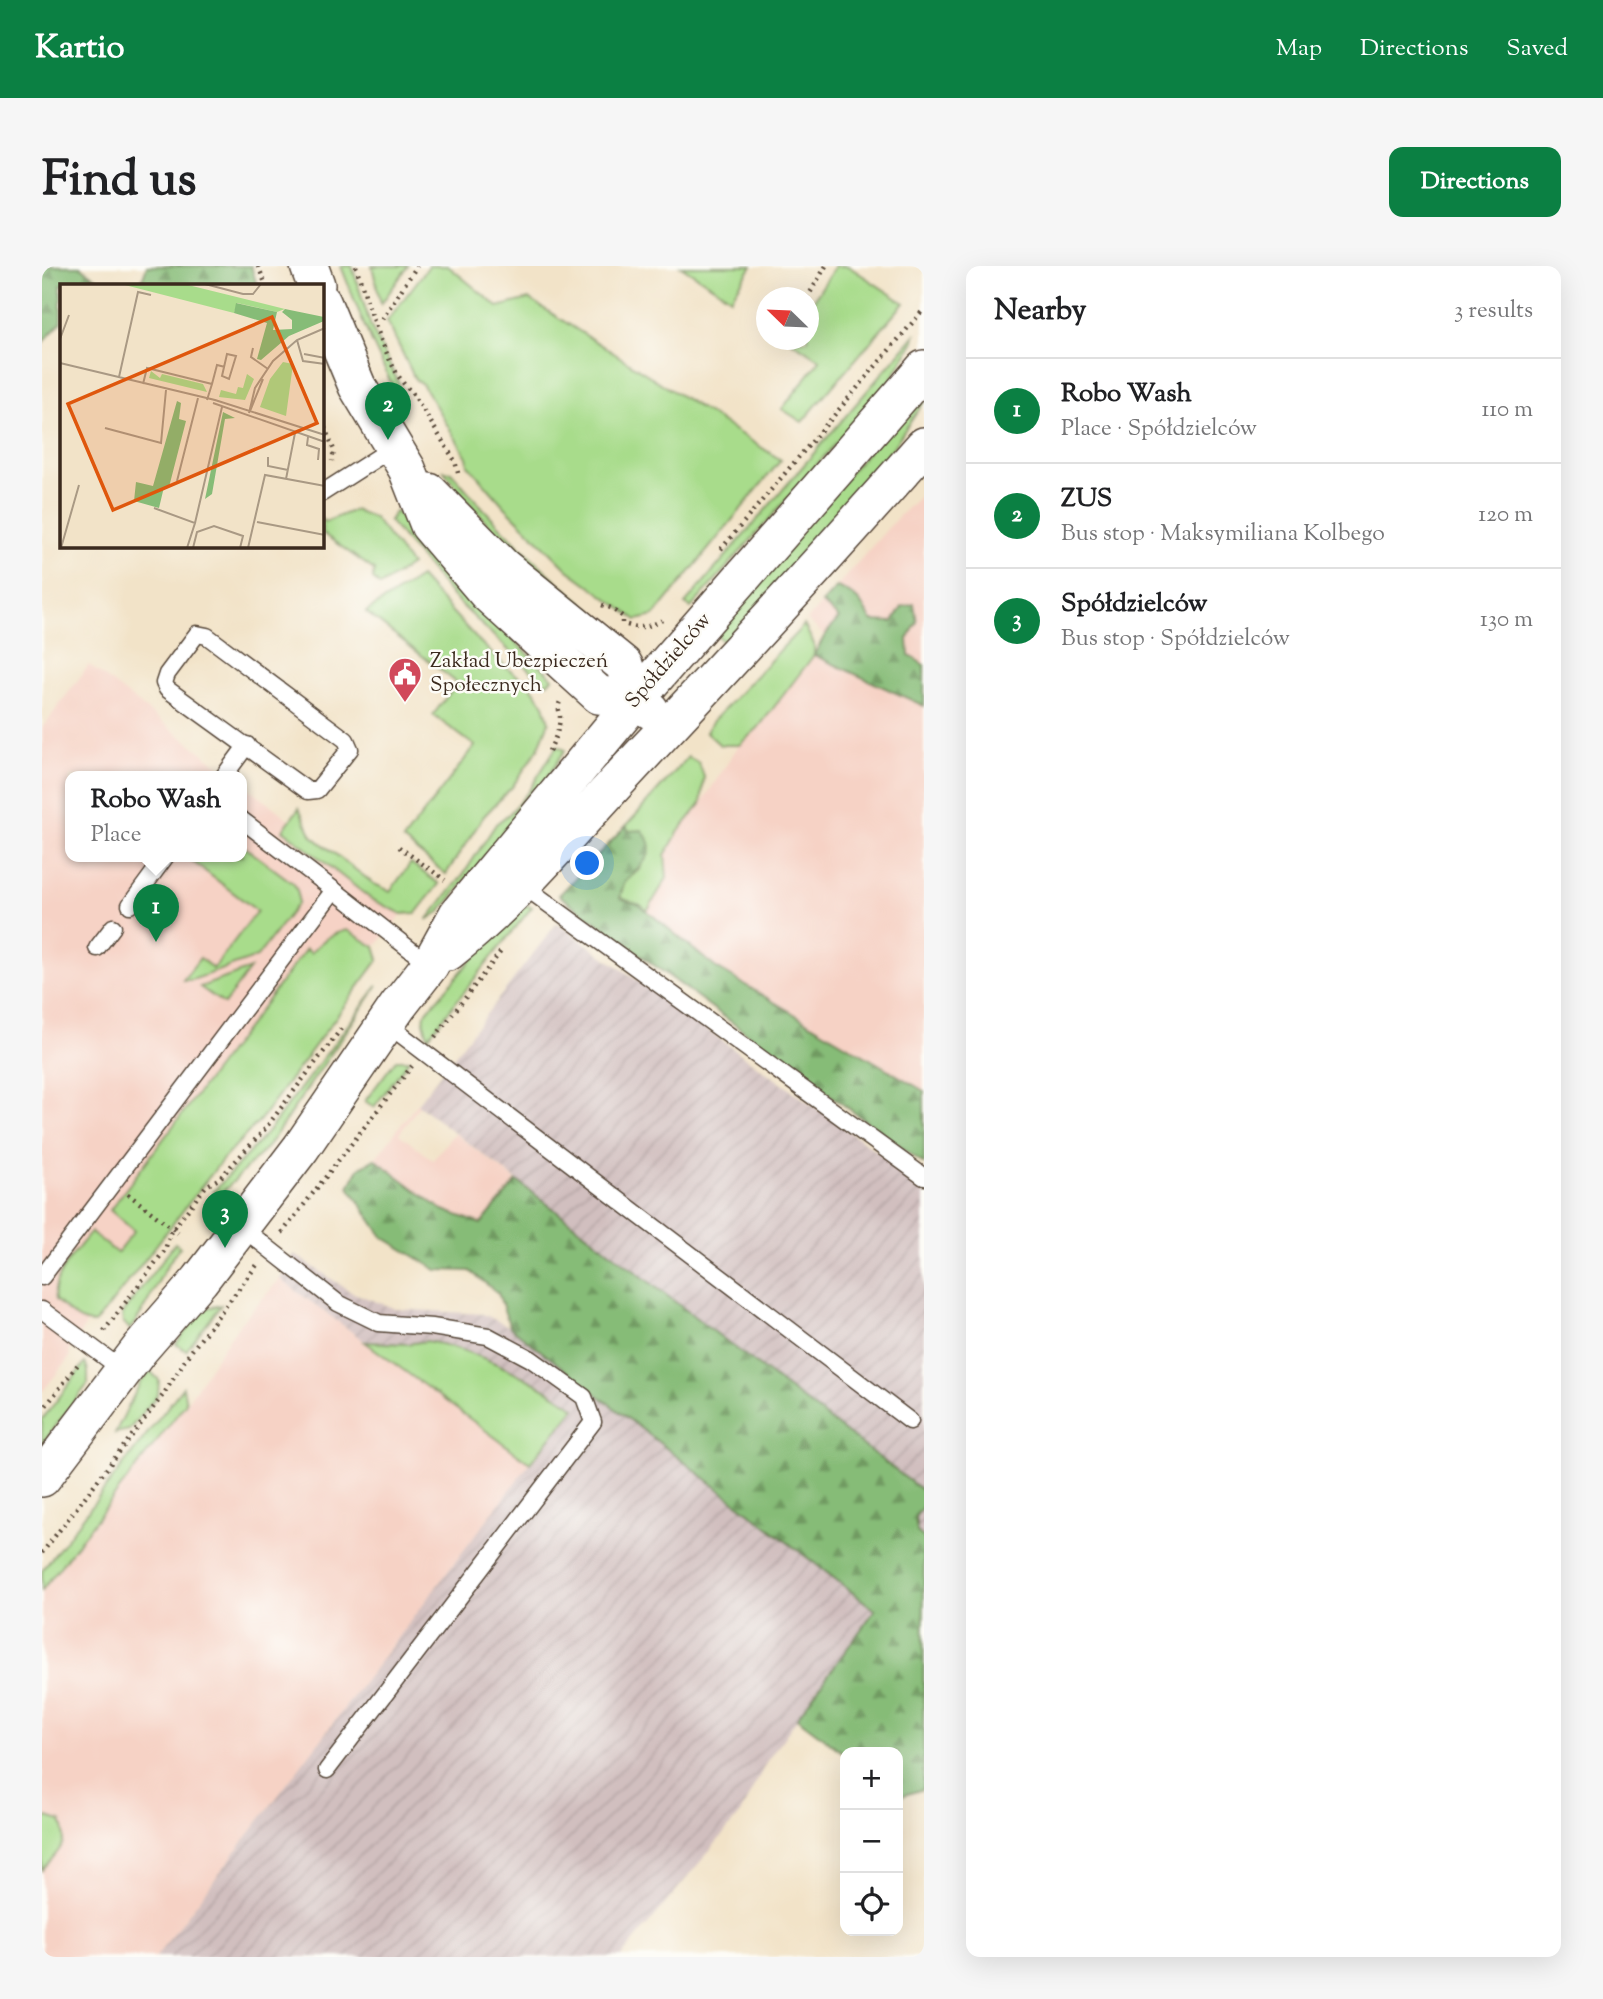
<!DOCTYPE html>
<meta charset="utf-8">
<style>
body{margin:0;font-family:"Sorts Mill Goudy",serif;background:#f6f6f6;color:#202124}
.controls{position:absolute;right:21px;bottom:21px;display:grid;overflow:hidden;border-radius:14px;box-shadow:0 7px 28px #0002}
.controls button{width:63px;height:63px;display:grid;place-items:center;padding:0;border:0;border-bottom:2px solid #e0e0e0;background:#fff;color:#202124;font:35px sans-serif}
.compass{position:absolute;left:714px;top:21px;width:63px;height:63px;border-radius:50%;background:#fff;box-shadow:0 7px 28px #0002;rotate:293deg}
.you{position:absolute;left:546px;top:598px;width:24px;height:24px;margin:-18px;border:5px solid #fff;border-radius:50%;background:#1a73e8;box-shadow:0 0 0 10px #1a73e833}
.badge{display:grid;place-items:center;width:46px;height:46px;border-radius:50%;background:#0b8043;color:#fff;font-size:23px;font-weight:700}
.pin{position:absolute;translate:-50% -58px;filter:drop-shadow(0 2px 4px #0008)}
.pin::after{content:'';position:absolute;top:37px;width:24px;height:21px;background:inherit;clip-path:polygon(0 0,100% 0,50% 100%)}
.popup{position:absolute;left:23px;top:505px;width:182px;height:91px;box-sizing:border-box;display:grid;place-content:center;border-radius:14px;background:#fff;filter:drop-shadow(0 2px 5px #0005);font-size:23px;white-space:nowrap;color:#757577}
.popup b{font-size:26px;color:#202124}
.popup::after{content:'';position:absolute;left:50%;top:100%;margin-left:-14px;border:14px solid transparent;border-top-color:#fff}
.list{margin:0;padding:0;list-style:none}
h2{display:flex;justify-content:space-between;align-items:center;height:91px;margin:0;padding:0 28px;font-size:30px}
h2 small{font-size:23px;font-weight:400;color:#757577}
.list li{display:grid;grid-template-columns:46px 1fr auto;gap:21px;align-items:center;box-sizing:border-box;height:105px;padding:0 28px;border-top:2px solid #e0e0e0}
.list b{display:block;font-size:26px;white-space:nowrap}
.list p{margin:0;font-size:23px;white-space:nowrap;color:#757577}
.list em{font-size:23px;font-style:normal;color:#757577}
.icon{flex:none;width:38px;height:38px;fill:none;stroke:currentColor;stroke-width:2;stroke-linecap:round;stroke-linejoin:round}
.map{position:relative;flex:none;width:882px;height:1691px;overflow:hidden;border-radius:14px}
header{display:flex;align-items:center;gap:42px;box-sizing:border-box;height:98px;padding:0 35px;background:#0b8043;color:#fff}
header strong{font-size:33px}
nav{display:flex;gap:38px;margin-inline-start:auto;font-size:24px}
.intro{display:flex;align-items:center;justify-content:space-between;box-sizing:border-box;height:168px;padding:0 42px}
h1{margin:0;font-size:49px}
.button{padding:18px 32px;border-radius:14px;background:#0b8043;color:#fff;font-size:24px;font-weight:700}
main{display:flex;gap:42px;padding:0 42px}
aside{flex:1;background:#fff;border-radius:14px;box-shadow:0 7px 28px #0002}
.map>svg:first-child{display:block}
</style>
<header>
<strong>Kartio</strong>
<nav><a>Map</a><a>Directions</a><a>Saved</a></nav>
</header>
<div class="intro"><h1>Find us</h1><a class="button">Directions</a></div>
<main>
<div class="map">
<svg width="882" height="1691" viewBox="0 0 882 1691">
<defs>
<pattern id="industrial-furrows" width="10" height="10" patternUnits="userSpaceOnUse" patternTransform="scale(1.75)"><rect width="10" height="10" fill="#d1bfbf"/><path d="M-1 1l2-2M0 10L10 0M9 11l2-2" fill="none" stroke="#b4a4a4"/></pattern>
<pattern id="forest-firs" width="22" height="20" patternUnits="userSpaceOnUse" patternTransform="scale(1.75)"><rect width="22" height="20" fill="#86bc77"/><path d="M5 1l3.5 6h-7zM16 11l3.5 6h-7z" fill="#6f9961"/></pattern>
</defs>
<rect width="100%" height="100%" fill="#fdfcf7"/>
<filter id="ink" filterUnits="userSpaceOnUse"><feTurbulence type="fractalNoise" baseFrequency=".0143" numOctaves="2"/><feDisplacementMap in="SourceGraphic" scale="14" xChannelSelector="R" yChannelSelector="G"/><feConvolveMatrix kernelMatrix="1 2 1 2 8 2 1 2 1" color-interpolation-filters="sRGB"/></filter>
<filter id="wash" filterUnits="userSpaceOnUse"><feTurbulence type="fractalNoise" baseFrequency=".00686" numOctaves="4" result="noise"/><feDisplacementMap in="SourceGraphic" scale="28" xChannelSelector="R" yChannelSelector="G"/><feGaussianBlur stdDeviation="1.57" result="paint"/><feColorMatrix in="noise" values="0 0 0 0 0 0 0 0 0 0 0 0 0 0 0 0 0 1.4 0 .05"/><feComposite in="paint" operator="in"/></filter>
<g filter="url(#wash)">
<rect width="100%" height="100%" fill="#f2e3c8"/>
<!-- built -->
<g fill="#f6d2c5">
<path d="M882,226V825L673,701L605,645L625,612L622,589L637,565L659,538L697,479L716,462L763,401L783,370L765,354L855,252Z"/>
<path d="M47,399L190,510H28V590H200V517L248,554L242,564L329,633L360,648L333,681L337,693L218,854L181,893L61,1048L52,1057H45L27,1084L28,1091L0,1126V462Z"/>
<path d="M375,838L377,840L357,868L391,894L412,867L475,915L439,958L399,943L333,893Z"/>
<path d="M238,1013L488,1197L114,1691H0V1324L144,1137L195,1061Z"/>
</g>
<!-- industrial -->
<g fill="url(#industrial-furrows)">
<path d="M515,657L882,919V1288L859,1271L879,1223L375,838Z"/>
<path d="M252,988L309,1026L354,1043L441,1048L468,1061L833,1344L725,1495L698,1548L579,1691H114L488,1197L238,1013Z"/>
</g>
<!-- green -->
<g fill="#a8dc8b" stroke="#728354" stroke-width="2">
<path d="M299,0H310L329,61L360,124L356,132L323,61Z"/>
<path d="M330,0H366L339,38Z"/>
<path d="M387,0H406L456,41L487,33L739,194L612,350L595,354L526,304L463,241L426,199L425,191L380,118L373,113L345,55Z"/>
<path d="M639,0H710L689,32Z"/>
<path d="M793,0H806L862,37L760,156L740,143L778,94L748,74H766L767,42Z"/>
<path d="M873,69L872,75L847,117L649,342L643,338Z"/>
<path d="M882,120V136L829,213L683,377L671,366Z"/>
<path d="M402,205L409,206C455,260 505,310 561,353L556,359C500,311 445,264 402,205Z"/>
<path d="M312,244L332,252L369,299L338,320L331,313L332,304L280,267V253L283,256Z"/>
<path d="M354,245L420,324L511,412L505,417L498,414L412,332L347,255Z"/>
<path d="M378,311L433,371L464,401L489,420L502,439L507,456L496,483L470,521L442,550L404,608L361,574L433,480L391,449L415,417L324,346Z"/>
<path d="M762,359L772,378V389L716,462L697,479H678L664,466L670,456Z"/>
<path d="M515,480L523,484L498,523L399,645L385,654L421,609L454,558L468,547L486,526Z"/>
<path d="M646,491L657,497L662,511L659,538L637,565L623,589L625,612L605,645L598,639L578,632L582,617L599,602L584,560Z"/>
<path d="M257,542L270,570L332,618L348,625L369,597L397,618L374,647L360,648L329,633L241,564Z"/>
<path d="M200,579L252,618L256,627V637L215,691L150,714H141L158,692L171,703L215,645L150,595L153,590H200Z"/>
<path d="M484,639L490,641L386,771L382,756L383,748L441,680Z"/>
<path d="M305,664L333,681L337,693L218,854L181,893L61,1048L52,1057C37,1058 24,1043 13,1034C9,1009 34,986 49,966L75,987L92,965L68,944L264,683L269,687C280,674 289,668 305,664Z"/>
<path d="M208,703L182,738L158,721Z"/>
<path d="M336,719L226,880L177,930L172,925L224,868Z"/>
<path d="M354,794H367L332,841L323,835Z"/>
<path d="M133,977L138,981C117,1006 109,1038 88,1063L81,1057L80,1048Z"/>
<path d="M179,1039L144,1085L134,1078L160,1043Z"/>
<path d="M384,1075C430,1082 495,1115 533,1142L488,1197L323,1076L365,1078Z"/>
<path d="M43,1097L46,1104V1118L0,1178V1154Z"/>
<path d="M108,1105L117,1114L116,1128L87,1164L73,1167L98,1117Z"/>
<path d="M141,1121L144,1137L0,1324V1305Z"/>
<path d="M5,1551L19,1555C29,1577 14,1588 0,1604V1554Z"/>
</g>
<!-- forest -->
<g fill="url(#forest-firs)" stroke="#60734a" stroke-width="2">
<path d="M0,0H38L63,19H19V57L0,77Z"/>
<path d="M105,0H209L215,19H98Z"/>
<path d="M795,321C814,328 820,338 830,355L851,356L860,341L872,338L875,356L866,373L867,389L882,399V440L772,389L783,369L797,352L780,337Z"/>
<path d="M584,560L587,565L600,564C620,589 597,599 583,616C580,620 579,626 578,632L598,639L673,701L882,825V898L517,629Z"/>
<path d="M333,893L399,943L439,958L475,915L882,1226V1239L873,1251L875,1266L882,1272L881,1523L859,1530L856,1527V1486H803V1488L755,1452L833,1344L468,1061L456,1027L428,1005L395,1004L341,971L307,921L317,902Z"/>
</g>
</g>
<g filter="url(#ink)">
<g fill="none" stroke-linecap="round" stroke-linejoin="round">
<defs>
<g id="service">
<path d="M280,227L352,181"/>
<path d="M155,368L165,370L304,474L308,483L275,524L266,525L125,423L122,417L125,408Z"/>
<path d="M182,510L205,479"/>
<path d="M200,554L292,624"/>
<path d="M479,618L882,911"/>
<path d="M88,639L124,590"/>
<path d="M55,682L71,661"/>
<path d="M345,758L868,1155"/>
<path d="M198,960L296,1037L337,1057L390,1061L446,1070L489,1093L542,1131L551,1156L285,1504"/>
<path d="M0,1011L292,624L388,699"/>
<path d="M0,1044L82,1105"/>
</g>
<g id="tertiary">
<path d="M267,0L274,19"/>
<path d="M280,36L315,120L365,203L387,259L445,327L557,429L594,433L608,444"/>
<path d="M387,226L460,300L582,399L594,433"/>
<path d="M406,686C472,634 527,567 585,505C686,398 785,290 882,180"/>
<path d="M0,1212L98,1083L158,1014L259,882L356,740L388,699L416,648L594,433L882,103"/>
</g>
</defs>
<!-- service casing -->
<use href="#service" stroke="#564638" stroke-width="19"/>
<!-- tertiary casing -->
<use href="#tertiary" stroke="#564638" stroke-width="40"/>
<!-- path -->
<g stroke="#564638" stroke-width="4.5" stroke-dasharray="2 5" stroke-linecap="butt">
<path d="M216,0L224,19"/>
<path d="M314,0C323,29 347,110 370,126L413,195L416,207"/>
<path d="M765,32L784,0"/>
<path d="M340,53L375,0"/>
<path d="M280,155L292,184L290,195"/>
<path d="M679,283L882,43"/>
<path d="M560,339L569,342L580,350V360"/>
<path d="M585,359C599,363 608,361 620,354"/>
<path d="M507,485C512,475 518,462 518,450C517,442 515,441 519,434"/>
<path d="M357,581L403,614"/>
<path d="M393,771L460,684"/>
<path d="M86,928L136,967"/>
<path d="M240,967L370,800"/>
<path d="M62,1065L123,984L128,967L164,920L178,912L223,863L299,763"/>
<path d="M0,1145L37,1097"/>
<path d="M0,1287L121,1129L147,1088L215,999"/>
</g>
<!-- service -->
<use href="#service" stroke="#fff" stroke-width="16"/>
<!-- tertiary -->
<use href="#tertiary" stroke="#fff" stroke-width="37"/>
</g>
</g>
<!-- icons -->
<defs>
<symbol id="civic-pin" viewBox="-11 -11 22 30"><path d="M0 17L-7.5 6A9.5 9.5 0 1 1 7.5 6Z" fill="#d1495b" stroke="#fdfcf7"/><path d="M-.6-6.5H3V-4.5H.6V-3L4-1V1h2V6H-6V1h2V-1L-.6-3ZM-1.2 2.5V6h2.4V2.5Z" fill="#fff"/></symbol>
</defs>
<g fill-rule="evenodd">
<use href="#civic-pin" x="344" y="389" width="38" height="52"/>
</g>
<g text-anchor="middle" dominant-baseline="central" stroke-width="5" stroke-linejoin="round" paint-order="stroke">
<!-- street labels -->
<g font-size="21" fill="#3b2a1e" stroke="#fdfcf7">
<text transform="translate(627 395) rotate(-49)">Spółdzielców</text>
</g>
<!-- poi labels -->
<g font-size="21" fill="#3b2a1e" stroke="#fdfcf7" text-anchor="start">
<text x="388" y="396">Zakład Ubezpieczeń<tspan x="388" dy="24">Społecznych</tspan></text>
</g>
</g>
<!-- overview -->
<g transform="translate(18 18)">
<rect width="264" height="264" fill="#f2e3c8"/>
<path d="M61,0H124L225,25L217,28L177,19L174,29ZM223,78L233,80L226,132L200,123L210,95ZM91,87L100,94L102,90L143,100L147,108L89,94ZM187,90L194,95L185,116L159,113L161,106L176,110L178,103L183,104Z" fill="#a8dc8b"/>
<path d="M176,19L217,28L213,46L232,45V36L222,28L225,25L264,33V37L229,52L201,76L197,75L207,39L174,29ZM117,117L121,119L119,135L126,137L109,203H104L99,224L74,217L76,198L93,202ZM163,128L175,134L165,135L152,210L145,215Z" fill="#86bc77"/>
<path fill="none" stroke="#a99984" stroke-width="2" d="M145,0L183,10H193L201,0M0,55L9,31M237,56L243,77L265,80M193,64L191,73L208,85M167,70L176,72L169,95L162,92ZM244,70L265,74M0,79L155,116L265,151M59,93L78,8L91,11M83,100L87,84L152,100L147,116M152,100L157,81L165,83M153,119L265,158M190,127L203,95M189,129L195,104L213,77L237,56L265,44M45,144L101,159L106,106M248,153L247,161L259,165L258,176M208,173V182L228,186M226,195L235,149M117,197L138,114M94,224L135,239L127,264M197,238L265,251M135,239L162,123M1,264L19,201M133,264L137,248L154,242L183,252L180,264M188,264L205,191L265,202"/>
<path fill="#df570d" fill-opacity="0.15" stroke="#df570d" stroke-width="3.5" d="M212,33L257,139L53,226L8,120Z"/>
<rect width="264" height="264" fill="none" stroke="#3b2a1e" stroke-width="3.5"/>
</g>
</svg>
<div class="controls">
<button>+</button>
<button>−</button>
<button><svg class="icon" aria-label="locate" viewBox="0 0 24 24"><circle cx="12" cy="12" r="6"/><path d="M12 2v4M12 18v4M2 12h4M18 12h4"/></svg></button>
</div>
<svg class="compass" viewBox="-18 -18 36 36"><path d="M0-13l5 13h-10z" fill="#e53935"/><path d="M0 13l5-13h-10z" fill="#757577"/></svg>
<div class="you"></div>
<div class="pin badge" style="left:114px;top:676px">1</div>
<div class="popup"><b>Robo Wash</b>Place</div>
<div class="pin badge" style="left:346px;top:174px">2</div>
<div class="pin badge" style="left:183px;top:982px">3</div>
</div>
<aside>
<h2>Nearby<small>3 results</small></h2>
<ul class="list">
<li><span class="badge">1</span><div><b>Robo Wash</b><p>Place · Spółdzielców</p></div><em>110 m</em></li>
<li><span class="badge">2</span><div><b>ZUS</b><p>Bus stop · Maksymiliana Kolbego</p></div><em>120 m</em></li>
<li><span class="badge">3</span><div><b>Spółdzielców</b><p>Bus stop · Spółdzielców</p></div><em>130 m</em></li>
</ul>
</aside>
</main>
